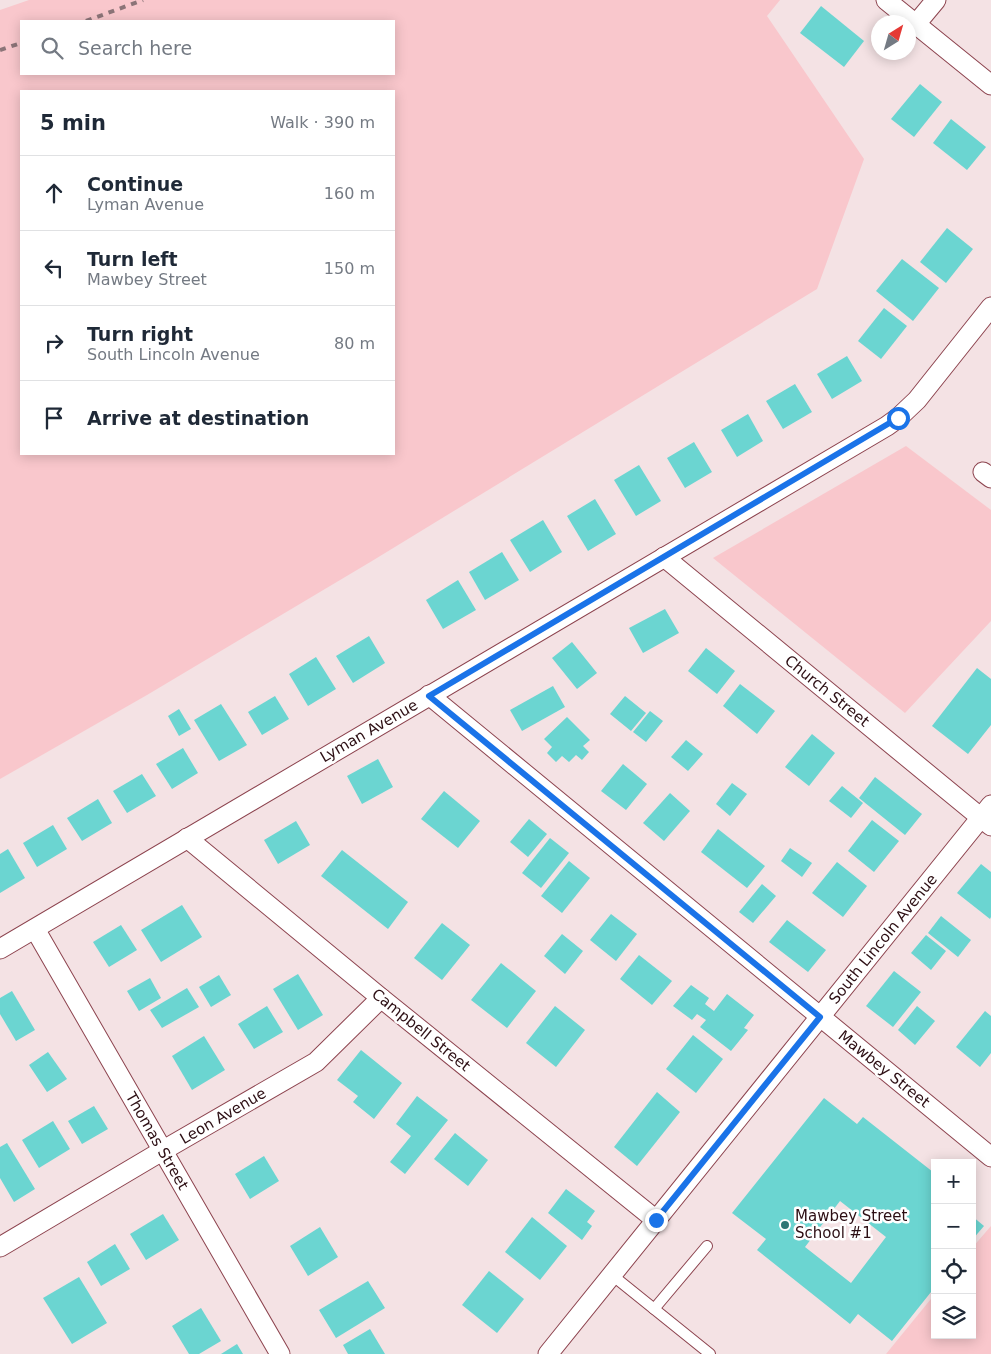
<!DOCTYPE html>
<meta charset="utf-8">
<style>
body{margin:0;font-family:"DejaVu Sans",sans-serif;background:#f2f2f3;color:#1f2937}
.controls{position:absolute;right:15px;bottom:15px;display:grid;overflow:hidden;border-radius:0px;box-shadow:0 2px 12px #0003}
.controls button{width:45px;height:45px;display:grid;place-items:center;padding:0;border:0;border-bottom:1px solid #e0e1e3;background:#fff;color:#1f2937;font:25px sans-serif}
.compass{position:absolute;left:871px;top:15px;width:45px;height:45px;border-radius:50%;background:#fff;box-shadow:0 2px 12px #0003;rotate:37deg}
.stop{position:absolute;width:15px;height:15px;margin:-11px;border:4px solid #1a73e8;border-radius:50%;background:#fff}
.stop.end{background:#1a73e8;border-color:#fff;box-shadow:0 1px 5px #0008}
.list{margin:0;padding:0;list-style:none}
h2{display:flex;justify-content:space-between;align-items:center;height:65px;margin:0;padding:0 20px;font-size:21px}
h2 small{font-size:16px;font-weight:400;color:#747a83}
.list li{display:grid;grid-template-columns:32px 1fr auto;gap:15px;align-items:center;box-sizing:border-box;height:75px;padding:0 20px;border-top:1px solid #e0e1e3}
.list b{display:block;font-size:19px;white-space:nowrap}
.list p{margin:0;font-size:16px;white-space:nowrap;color:#747a83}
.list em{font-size:16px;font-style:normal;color:#747a83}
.icon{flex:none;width:28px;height:28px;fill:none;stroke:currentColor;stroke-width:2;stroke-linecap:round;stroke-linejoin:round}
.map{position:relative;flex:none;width:991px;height:1354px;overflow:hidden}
.search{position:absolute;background:#fff;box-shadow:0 2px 12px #0003;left:20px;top:20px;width:375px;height:55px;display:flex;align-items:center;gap:12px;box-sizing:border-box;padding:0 18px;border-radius:0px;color:#747a83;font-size:19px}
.panel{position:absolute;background:#fff;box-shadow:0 2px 12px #0003;left:20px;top:90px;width:375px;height:365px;border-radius:0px}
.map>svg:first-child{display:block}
</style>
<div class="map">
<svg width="991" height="1354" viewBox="0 0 991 1354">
<rect width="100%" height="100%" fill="#f4e2e4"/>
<!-- green -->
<g fill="#f9c7cc" fill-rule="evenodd">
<path d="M29,0H780L767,16L864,159L817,289L372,561L147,695L0,779V10ZM394,21V74H21V21ZM21,91H394V454H21Z"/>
<path d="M906,446L991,510V621L905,713L713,558Z"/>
<path d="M991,1226V1354H886L935,1294V1335H972V1248Z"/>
</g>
<!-- building -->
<g fill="#6bd5d1" fill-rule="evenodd">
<path d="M821,6L864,41L844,67L800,33Z"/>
<path d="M920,84L942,102L914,137L891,119Z"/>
<path d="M951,119L986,147L967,170L933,143Z"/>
<path d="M947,228L973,249L946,283L920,262Z"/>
<path d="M902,259L939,288L913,321L876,291Z"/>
<path d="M884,308L907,326L881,359L858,341Z"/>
<path d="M847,356L862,381L832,399L817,374Z"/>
<path d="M795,384L812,412L783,429L766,401Z"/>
<path d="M748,414L763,441L737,457L721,430Z"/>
<path d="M694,442L712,472L685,488L667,458Z"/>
<path d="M639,465L661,501L636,516L614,480Z"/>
<path d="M595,499L616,534L588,551L567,516Z"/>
<path d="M543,520L562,552L530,572L510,540Z"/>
<path d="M502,552L519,580L485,600L469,572Z"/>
<path d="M458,580L476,610L443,629L426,600Z"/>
<path d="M665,609L679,633L643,653L629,628Z"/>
<path d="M369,636L385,663L353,683L336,656Z"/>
<path d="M572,642L597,673L577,689L552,658Z"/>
<path d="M706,648L735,671L717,694L688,671Z"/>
<path d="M316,657L336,689L308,706L289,674Z"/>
<path d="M977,668L991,679V725L968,754L932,726Z"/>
<path d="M740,684L775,711L757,734L723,706Z"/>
<path d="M553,686L565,707L522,731L510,710Z"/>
<path d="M275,696L289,719L262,735L248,712Z"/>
<path d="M625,696L646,713L631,731L610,714Z"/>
<path d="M221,704L247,745L219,761L194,720Z"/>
<path d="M179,709L191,729L179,736L168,716Z"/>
<path d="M650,711L663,721L646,742L633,732Z"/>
<path d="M567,717L590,740L583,746L589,752L582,760L576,755L569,762L562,756L556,762L547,753L552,747L544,739Z"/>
<path d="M812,734L835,753L809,786L785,767Z"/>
<path d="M686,740L703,754L688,771L671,757Z"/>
<path d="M183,748L198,773L172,789L156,764Z"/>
<path d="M378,759L393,787L362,804L347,776Z"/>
<path d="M623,764L647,784L626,810L601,791Z"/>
<path d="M142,774L156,796L127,813L113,791Z"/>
<path d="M875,777L922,814L905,835L859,798Z"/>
<path d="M732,783L747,794L730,816L716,804Z"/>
<path d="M842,786L863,803L851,818L829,801Z"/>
<path d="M444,791L480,821L458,848L421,819Z"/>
<path d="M670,793L690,811L664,841L643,823Z"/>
<path d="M98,799L112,823L82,841L67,818Z"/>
<path d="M529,819L547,834L528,857L510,842Z"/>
<path d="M872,820L899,841L874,872L848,851Z"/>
<path d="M296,821L310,845L278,864L264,840Z"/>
<path d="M53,825L67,849L37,867L23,843Z"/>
<path d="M718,829L765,866L747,888L701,852Z"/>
<path d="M550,838L569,853L541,888L522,873Z"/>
<path d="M790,848L812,863L802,877L781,861Z"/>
<path d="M8,849L25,878L0,893V854Z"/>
<path d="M342,850L408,902L388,929L321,876Z"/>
<path d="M569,861L590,878L562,913L541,896Z"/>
<path d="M837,862L867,886L843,917L812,893Z"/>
<path d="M981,864L991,872V917L990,919L957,893Z"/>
<path d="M762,884L776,896L753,923L739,912Z"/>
<path d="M182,905L202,937L161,962L141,930Z"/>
<path d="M611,914L637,934L616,961L590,940Z"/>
<path d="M941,916L971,940L958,957L928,933Z"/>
<path d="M787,920L826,950L808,972L769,942Z"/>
<path d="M442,923L470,945L442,980L414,958Z"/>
<path d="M121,925L137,950L109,967L93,942Z"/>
<path d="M562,934L583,951L565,974L544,956Z"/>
<path d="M926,935L946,951L931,970L911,953Z"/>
<path d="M639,955L672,981L652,1005L620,979Z"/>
<path d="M501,963L536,991L507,1028L471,1000Z"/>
<path d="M894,971L921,992L893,1027L866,1006Z"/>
<path d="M298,974L323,1015L298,1030L273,989Z"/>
<path d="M219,975L231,995L211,1007L199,987Z"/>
<path d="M150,978L161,998L139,1011L127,991Z"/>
<path d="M691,985L709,998L705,1004L714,1011L727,994L754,1015L744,1028L748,1030L731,1051L700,1027L706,1020L697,1014L692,1020L673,1006Z"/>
<path d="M187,988L199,1007L162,1028L150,1010Z"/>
<path d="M12,991L35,1030L16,1041L0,1014V998Z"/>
<path d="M267,1006L283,1032L254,1049L238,1024Z"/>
<path d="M555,1006L585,1030L556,1067L526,1043Z"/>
<path d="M917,1006L935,1021L915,1045L898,1030Z"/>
<path d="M985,1011L991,1016V1053L980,1067L956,1047Z"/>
<path d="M693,1035L723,1059L696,1093L666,1069Z"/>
<path d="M204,1036L225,1070L192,1090L172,1056Z"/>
<path d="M361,1050L402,1083L374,1119L353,1102L358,1096L337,1080Z"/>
<path d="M48,1052L67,1079L47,1092L29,1065Z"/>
<path d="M657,1092L680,1112L637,1166L614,1147Z"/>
<path d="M417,1096L448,1120L405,1174L390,1162L411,1136L396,1124Z"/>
<path d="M824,1098L857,1124L863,1117L933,1172L935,1170V1287L892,1341L858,1314L850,1324L757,1250L766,1239L732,1213ZM840,1201L886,1237L851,1283L805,1247Z"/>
<path d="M94,1106L108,1129L82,1144L68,1121Z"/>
<path d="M53,1121L70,1149L39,1168L22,1140Z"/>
<path d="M455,1133L488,1160L468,1186L434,1159Z"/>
<path d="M7,1143L35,1189L14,1202L0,1178V1147Z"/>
<path d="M264,1156L279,1181L250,1199L235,1174Z"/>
<path d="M566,1189L595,1211L587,1222L592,1226L582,1240L548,1213Z"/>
<path d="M163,1214L179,1240L146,1260L130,1234Z"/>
<path d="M972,1216L984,1226L972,1240Z"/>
<path d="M532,1217L567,1246L540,1280L505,1252Z"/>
<path d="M320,1227L338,1257L308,1276L290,1246Z"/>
<path d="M115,1244L130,1269L101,1286L87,1262Z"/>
<path d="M489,1271L524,1299L497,1333L462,1305Z"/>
<path d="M79,1277L107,1323L72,1344L43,1298Z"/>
<path d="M368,1281L385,1308L336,1338L319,1310Z"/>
<path d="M201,1308L221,1341L199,1354H189L172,1326Z"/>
<path d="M370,1329L385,1354H348L343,1345Z"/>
<path d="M237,1344L243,1354H221Z"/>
</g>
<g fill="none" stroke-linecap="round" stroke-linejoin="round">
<defs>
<g id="service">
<path d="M612,1275L710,1354"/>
<path d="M654,1309L707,1246"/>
</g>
<g id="minor">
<path d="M886,0L991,85"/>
<path d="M916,24L936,0"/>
<path d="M983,472L991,478"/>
<path d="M664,557L991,826"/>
<path d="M429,695L991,1157"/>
<path d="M187,838L381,998L656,1220"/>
<path d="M35,929L280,1354"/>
<path d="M0,949L887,426L898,418L917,400L991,307"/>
<path d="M0,1247L162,1151L316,1062L381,998"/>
<path d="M548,1354L991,805"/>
</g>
</defs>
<!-- service casing -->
<use href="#service" stroke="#8d444f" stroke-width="12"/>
<!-- minor casing -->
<use href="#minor" stroke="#8d444f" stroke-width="21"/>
<!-- service -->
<use href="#service" stroke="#fff" stroke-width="10"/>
<!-- minor -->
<use href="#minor" stroke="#fff" stroke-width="19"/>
<!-- rail -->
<g stroke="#8c7478" stroke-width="4" stroke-dasharray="6 6" stroke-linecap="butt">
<path d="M86,21L143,0"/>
<path d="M0,50L21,43"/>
</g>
</g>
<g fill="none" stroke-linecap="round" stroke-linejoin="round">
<!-- route -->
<path stroke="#1a73e8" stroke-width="6" d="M656,1220L820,1017L429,696L898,418"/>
</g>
<!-- markers -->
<circle fill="#2d7674" stroke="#fff" stroke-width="2" cx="785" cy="1225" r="5"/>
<g text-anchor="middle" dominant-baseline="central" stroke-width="5" stroke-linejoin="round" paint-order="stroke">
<!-- street labels -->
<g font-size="15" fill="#2c0e13" stroke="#fff">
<text transform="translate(827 691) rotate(39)">Church Street</text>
<text transform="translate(369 731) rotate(-30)">Lyman Avenue</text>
<text transform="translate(883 939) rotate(-51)">South Lincoln Avenue</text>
<text transform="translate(421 1030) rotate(39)">Campbell Street</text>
<text transform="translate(884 1069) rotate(39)">Mawbey Street</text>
<text transform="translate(223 1116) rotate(-30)">Leon Avenue</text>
<text transform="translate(157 1141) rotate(60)">Thomas Street</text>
</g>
<!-- poi labels -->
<g font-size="15" fill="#2c0e13" stroke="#fff" text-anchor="start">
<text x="795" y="1216">Mawbey Street<tspan x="795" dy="17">School #1</tspan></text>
</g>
</g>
</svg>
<div class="controls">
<button>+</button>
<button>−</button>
<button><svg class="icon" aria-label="locate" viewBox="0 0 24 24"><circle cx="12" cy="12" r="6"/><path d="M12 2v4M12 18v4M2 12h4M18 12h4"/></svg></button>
<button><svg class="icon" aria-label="layers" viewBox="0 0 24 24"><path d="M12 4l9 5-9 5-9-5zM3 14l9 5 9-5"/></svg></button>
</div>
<svg class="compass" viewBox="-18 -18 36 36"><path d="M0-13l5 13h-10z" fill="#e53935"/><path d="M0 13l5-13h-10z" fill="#747a83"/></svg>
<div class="stop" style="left:898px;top:418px"></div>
<div class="stop end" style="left:656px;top:1220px"></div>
<div class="search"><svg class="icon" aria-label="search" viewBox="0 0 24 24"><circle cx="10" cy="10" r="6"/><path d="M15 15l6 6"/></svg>Search here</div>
<section class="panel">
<h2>5 min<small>Walk · 390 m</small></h2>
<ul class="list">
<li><svg class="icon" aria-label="ahead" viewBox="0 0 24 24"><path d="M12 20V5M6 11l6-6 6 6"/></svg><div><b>Continue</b><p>Lyman Avenue</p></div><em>160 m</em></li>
<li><svg class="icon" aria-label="left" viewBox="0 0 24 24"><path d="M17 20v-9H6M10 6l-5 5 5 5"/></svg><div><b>Turn left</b><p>Mawbey Street</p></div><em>150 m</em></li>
<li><svg class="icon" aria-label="right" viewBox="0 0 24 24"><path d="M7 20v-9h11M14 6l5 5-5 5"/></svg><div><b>Turn right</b><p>South Lincoln Avenue</p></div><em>80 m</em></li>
<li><svg class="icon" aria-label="arrive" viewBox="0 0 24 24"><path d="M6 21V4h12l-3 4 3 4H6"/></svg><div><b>Arrive at destination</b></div></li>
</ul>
</section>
</div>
